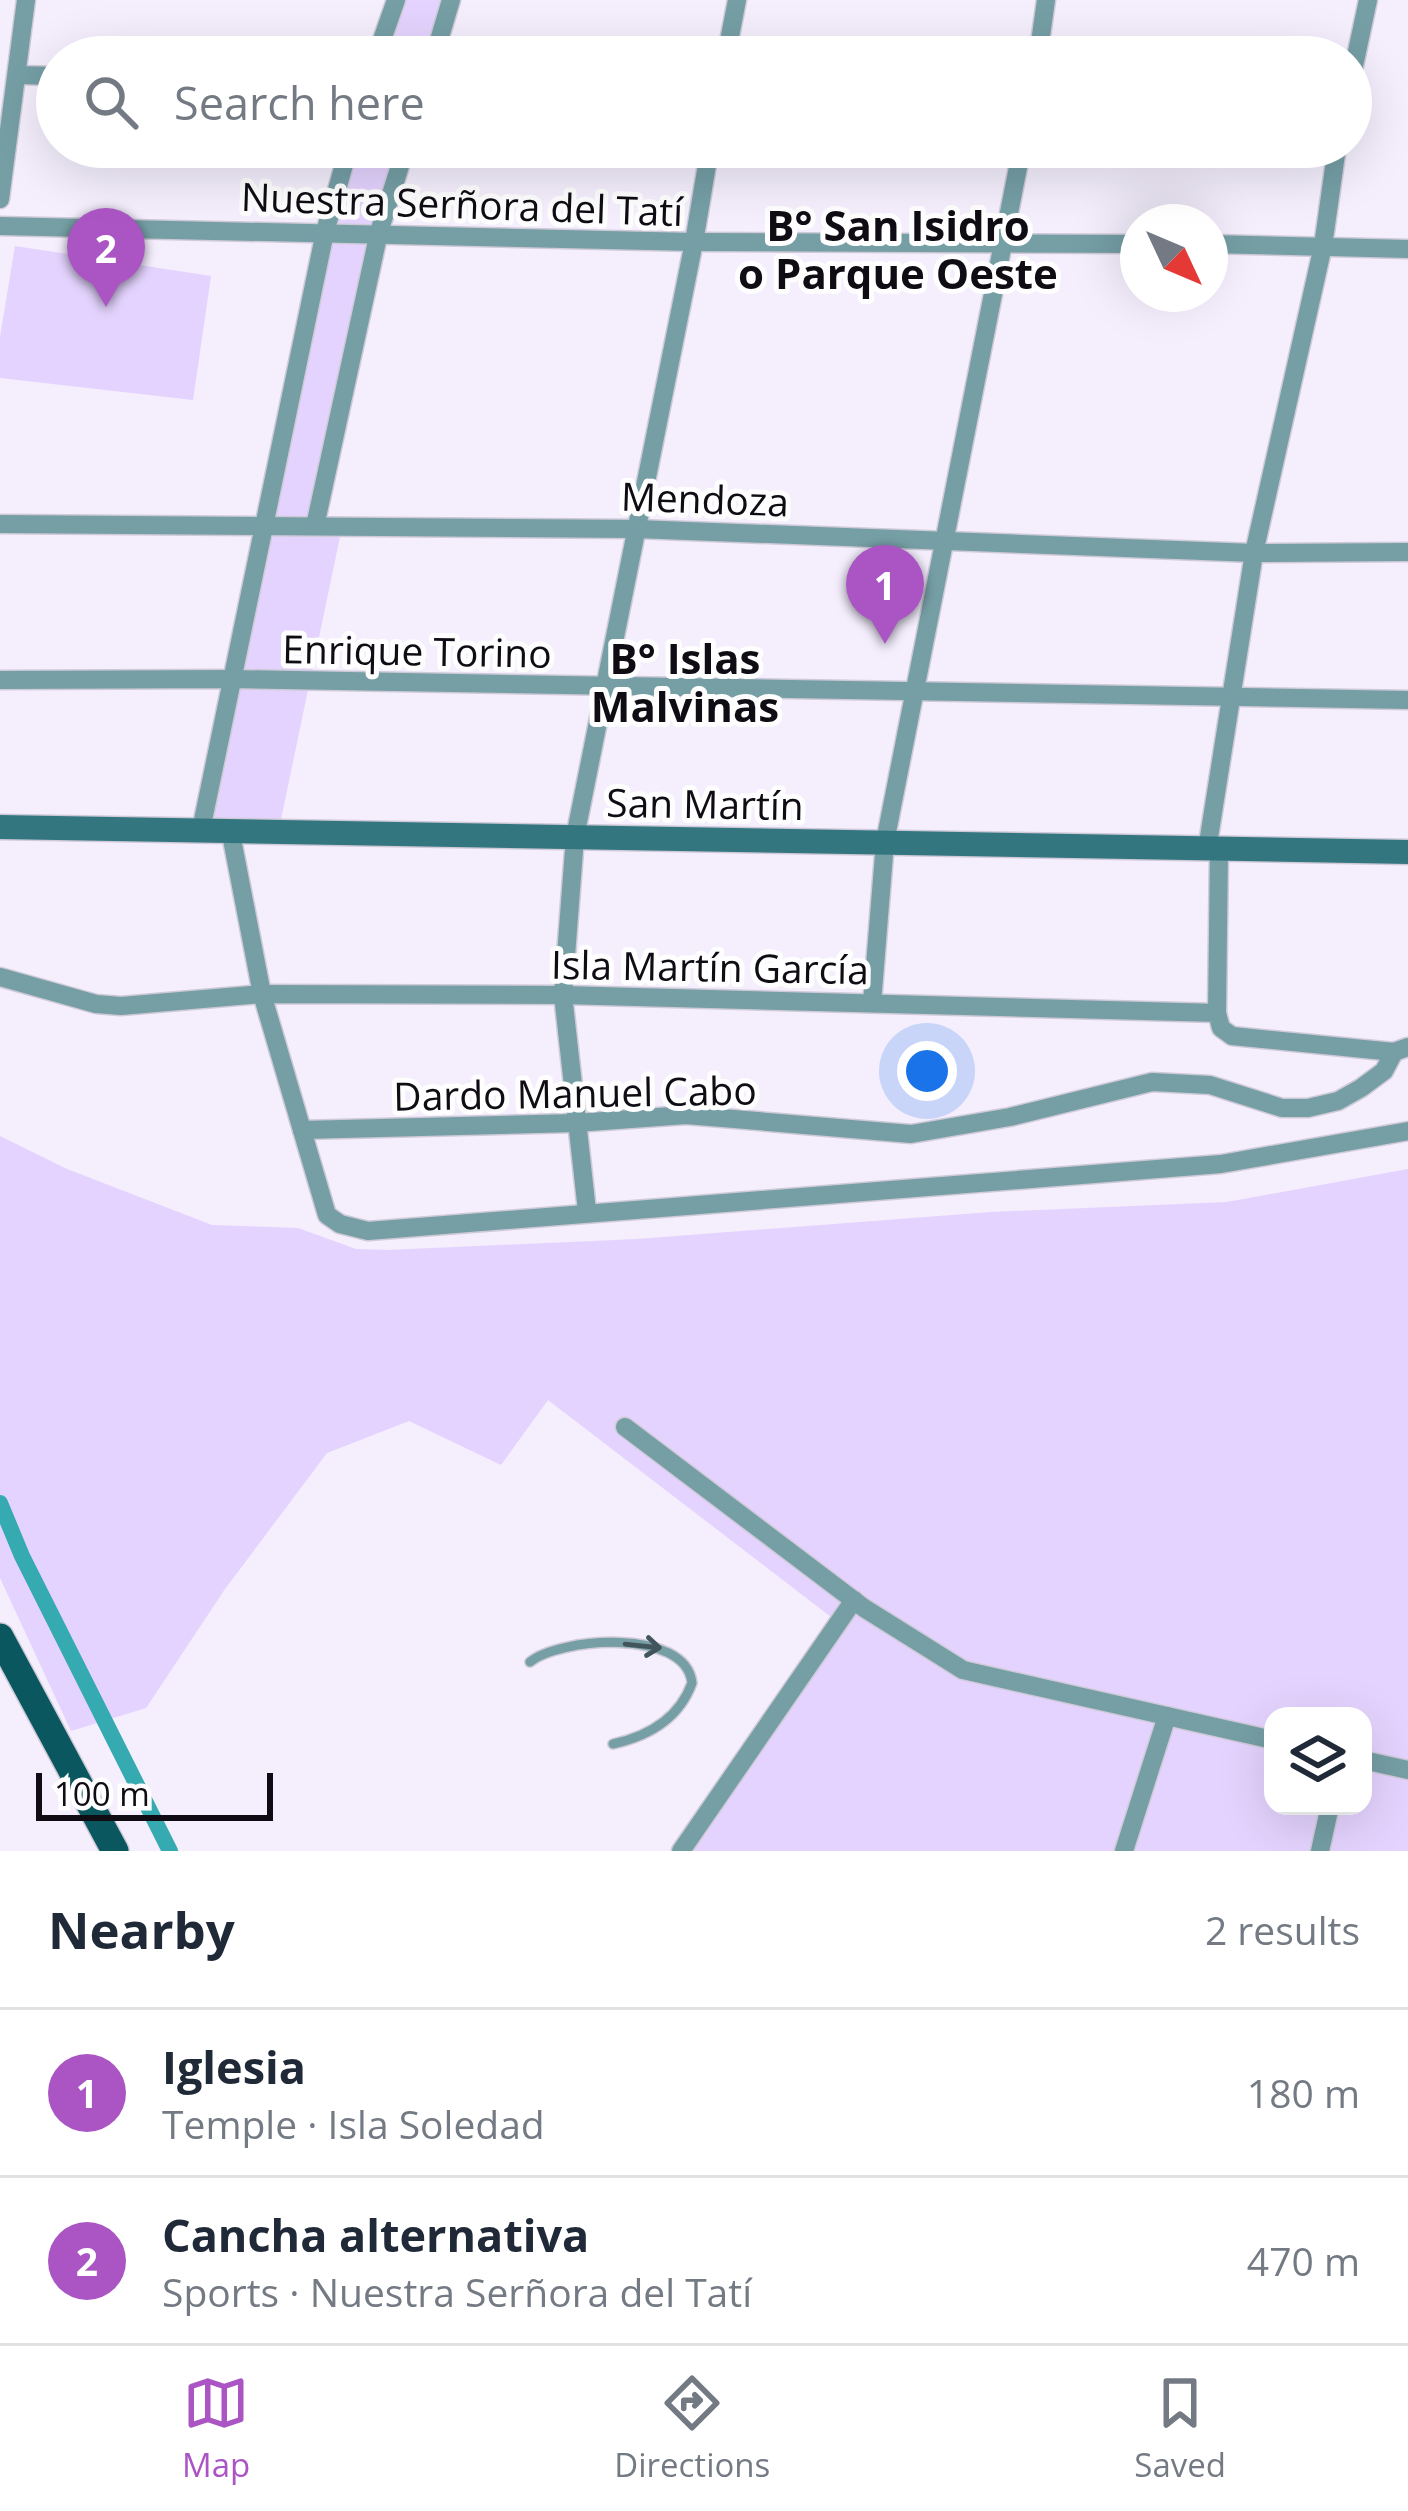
<!DOCTYPE html>
<meta charset="utf-8">
<style>
body{margin:0;font-family:"Open Sans",sans-serif;background:#f6f6f7;color:#1f2937}
.controls{position:absolute;right:36px;bottom:36px;display:grid;overflow:hidden;border-radius:24px;box-shadow:0 12px 48px #0002}
.controls button{width:108px;height:108px;display:grid;place-items:center;padding:0;border:0;border-bottom:3px solid #e0e1e3;background:#fff;color:#1f2937;font:60px sans-serif}
.compass{position:absolute;left:1120px;top:204px;width:108px;height:108px;border-radius:50%;background:#fff;box-shadow:0 12px 48px #0002;rotate:134deg}
.scale{position:absolute;left:36px;bottom:30px;width:237px;box-sizing:border-box;padding-left:12px;border:6px solid #0f0c14;border-top:0;font-size:33px;line-height:42px;white-space:nowrap;color:#0f0c14;-webkit-text-stroke:9px #fefefe;paint-order:stroke}
.you{position:absolute;left:927px;top:1071px;width:42px;height:42px;margin:-30px;border:9px solid #fff;border-radius:50%;background:#1a73e8;box-shadow:0 0 0 18px #1a73e833}
.badge{display:grid;place-items:center;width:78px;height:78px;border-radius:50%;background:#ab55c4;color:#fff;font-size:39px;font-weight:700}
.pin{position:absolute;translate:-50% -99px;filter:drop-shadow(0 3px 6px #0008)}
.pin::after{content:'';position:absolute;top:63px;width:42px;height:36px;background:inherit;clip-path:polygon(0 0,100% 0,50% 100%)}
.list{margin:0;padding:0;list-style:none}
h2{display:flex;justify-content:space-between;align-items:center;height:156px;margin:0;padding:0 48px;font-size:51px}
h2 small{font-size:39px;font-weight:400;color:#747a83}
.list li{display:grid;grid-template-columns:78px 1fr auto;gap:36px;align-items:center;box-sizing:border-box;height:168px;padding:0 48px;border-top:3px solid #e0e1e3}
.list b{display:block;font-size:45px;white-space:nowrap}
.list p{margin:0;font-size:39px;white-space:nowrap;color:#747a83}
.list em{font-size:39px;font-style:normal;color:#747a83}
.icon{flex:none;width:66px;height:66px;fill:none;stroke:currentColor;stroke-width:2;stroke-linecap:round;stroke-linejoin:round}
.map{position:relative;flex:none;width:1408px;height:1851px;overflow:hidden}
.search{position:absolute;background:#fff;box-shadow:0 12px 48px #0002;left:36px;right:36px;top:36px;height:132px;display:flex;align-items:center;gap:30px;box-sizing:border-box;padding:0 42px;border-radius:66px;color:#747a83;font-size:45px}
.sheet{height:492px;background:#fff}
nav{display:flex;justify-content:space-around;align-items:center;box-sizing:border-box;height:168px;border-top:3px solid #e0e1e3;background:#fff;font-size:33px;color:#747a83}
nav a{display:grid;justify-items:center;gap:6px}
nav .on{color:#ab55c4}
.map>svg:first-child{display:block}
</style>
<div class="map">
<svg width="1408" height="1851" viewBox="0 0 1408 1851">
<rect width="100%" height="100%" fill="#f4eefd"/>
<!-- green -->
<g fill="#e4d3fe" fill-rule="evenodd">
<path d="M396,0H450L432,57H377Z"/>
<path d="M350,147H405L314,526L342,527L279,829H202Z"/>
<path d="M15,246L211,276L193,400L0,378V337Z"/>
<path d="M0,1136L67,1169L212,1225L298,1228L356,1249L388,1250L637,1239L991,1212L1227,1202L1408,1169V1851H672L835,1620L548,1400L501,1465L409,1421L327,1453L225,1589L146,1708L71,1731L0,1578ZM1273,1716H1363V1806H1273Z"/>
</g>
<g fill="none" stroke-linecap="round" stroke-linejoin="round">
<!-- canal -->
<path stroke="#35aab0" stroke-width="16" d="M0,1503L22,1556L170,1851"/>
<defs>
<path id="service" d="M530,1662C558,1638 686,1627 692,1683C679,1719 649,1736 613,1744"/>
<g id="minor">
<path d="M376,57L396,0"/>
<path d="M434,57L451,0"/>
<path d="M726,57L737,0"/>
<path d="M1038,57L1046,0"/>
<path d="M17,75L57,76"/>
<path d="M1351,80L1368,0"/>
<path d="M0,199L26,0"/>
<path d="M0,226L694,242L1138,244"/>
<path d="M1210,244L1408,249"/>
<path d="M0,524L637,529L1254,553L1408,552"/>
<path d="M315,526L379,232L406,147"/>
<path d="M0,680L233,679L1408,700"/>
<path d="M230,829L262,994L327,1215L340,1224L368,1231L1221,1164L1408,1131"/>
<path d="M201,830L325,232L349,147"/>
<path d="M1207,850L1254,553L1323,246L1337,147"/>
<path d="M0,977L96,1004L121,1006L262,994L563,995L1217,1013L1221,1028L1232,1036L1394,1052L1408,1047"/>
<path d="M872,1003L885,842L1022,147"/>
<path d="M1217,1013L1219,850"/>
<path d="M302,1130L576,1123L686,1115L911,1134L1010,1117L1152,1082L1210,1085L1282,1108H1308L1338,1101L1361,1088L1384,1071L1394,1052"/>
<path d="M587,1211L563,995L575,837L694,242L710,147"/>
<path d="M625,1427L864,1608L963,1670L1273,1740"/>
<path d="M1363,1760L1408,1770"/>
<path d="M681,1851L854,1600"/>
<path d="M1124,1851L1167,1716"/>
<path d="M1320,1851L1330,1806"/>
</g>
<path id="secondary" d="M0,827L1408,852"/>
<path id="primary" d="M0,1637L115,1851"/>
</defs>
<!-- service casing -->
<use href="#service" stroke="#cfcad8" stroke-width="12"/>
<!-- minor casing -->
<use href="#minor" stroke="#cfcad8" stroke-width="21"/>
<!-- secondary casing -->
<use href="#secondary" stroke="#cfcad8" stroke-width="27"/>
<!-- primary casing -->
<use href="#primary" stroke="#cfcad8" stroke-width="30"/>
<!-- service -->
<use href="#service" stroke="#759ea5" stroke-width="9"/>
<!-- minor -->
<use href="#minor" stroke="#759ea5" stroke-width="18"/>
<!-- secondary -->
<use href="#secondary" stroke="#337680" stroke-width="24"/>
<!-- primary -->
<use href="#primary" stroke="#0b5760" stroke-width="27"/>
</g>
<!-- one-way arrows -->
<defs><path id="oneway-shaft" d="M-6 0H5M1.5-3L5.5 0L1.5 3" fill="none" stroke-width="1.6" stroke-linecap="round" stroke-linejoin="round" transform="scale(3)"/></defs>
<use stroke="#42555c" href="#oneway-shaft" transform="translate(643 1646) rotate(6)"/>
<g text-anchor="middle" dominant-baseline="central" stroke-width="10" stroke-linejoin="round" paint-order="stroke">
<!-- street labels -->
<g font-size="39" fill="#0f0c14" stroke="#fefefe">
<text transform="translate(462 203) rotate(2)">Nuestra Serñora del Tatí</text>
<text transform="translate(705 498) rotate(2)">Mendoza</text>
<text transform="translate(417 650) rotate(1)">Enrique Torino</text>
<text transform="translate(705 803) rotate(1)">San Martín</text>
<text transform="translate(710 966) rotate(1)">Isla Martín García</text>
<text transform="translate(575 1092) rotate(-1)">Dardo Manuel Cabo</text>
</g>
<!-- neighbourhood labels -->
<g font-size="42" font-weight="bold" fill="#0f0c14" stroke="#fefefe">
<text x="898" y="224">B° San Isidro<tspan x="898" dy="48">o Parque Oeste</tspan></text>
<text x="685" y="657">B° Islas<tspan x="685" dy="48">Malvinas</tspan></text>
</g>
</g>
</svg>
<div class="controls">
<button><svg class="icon" aria-label="layers" viewBox="0 0 24 24"><path d="M12 4l9 5-9 5-9-5zM3 14l9 5 9-5"/></svg></button>
</div>
<svg class="compass" viewBox="-18 -18 36 36"><path d="M0-13l5 13h-10z" fill="#e53935"/><path d="M0 13l5-13h-10z" fill="#747a83"/></svg>
<div class="scale">100 m</div>
<div class="you"></div>
<div class="pin badge" style="left:885px;top:644px">1</div>
<div class="pin badge" style="left:106px;top:307px">2</div>
<div class="search"><svg class="icon" aria-label="search" viewBox="0 0 24 24"><circle cx="10" cy="10" r="6"/><path d="M15 15l6 6"/></svg>Search here</div>
</div>
<section class="sheet">
<h2>Nearby<small>2 results</small></h2>
<ul class="list">
<li><span class="badge">1</span><div><b>Iglesia</b><p>Temple · Isla Soledad</p></div><em>180 m</em></li>
<li><span class="badge">2</span><div><b>Cancha alternativa</b><p>Sports · Nuestra Serñora del Tatí</p></div><em>470 m</em></li>
</ul>
</section>
<nav>
<a class="on"><svg class="icon" aria-label="map" viewBox="0 0 24 24"><path d="M3 6l6-2 6 2 6-2v14l-6 2-6-2-6 2zM9 4v14M15 6v14"/></svg>Map</a>
<a><svg class="icon" aria-label="directions" viewBox="0 0 24 24"><path d="M12 3l9 9-9 9-9-9zM9 14v-3h6M13 9l2 2-2 2"/></svg>Directions</a>
<a><svg class="icon" aria-label="saved" viewBox="0 0 24 24"><path d="M7 4h10v16l-5-4-5 4z"/></svg>Saved</a>
</nav>
